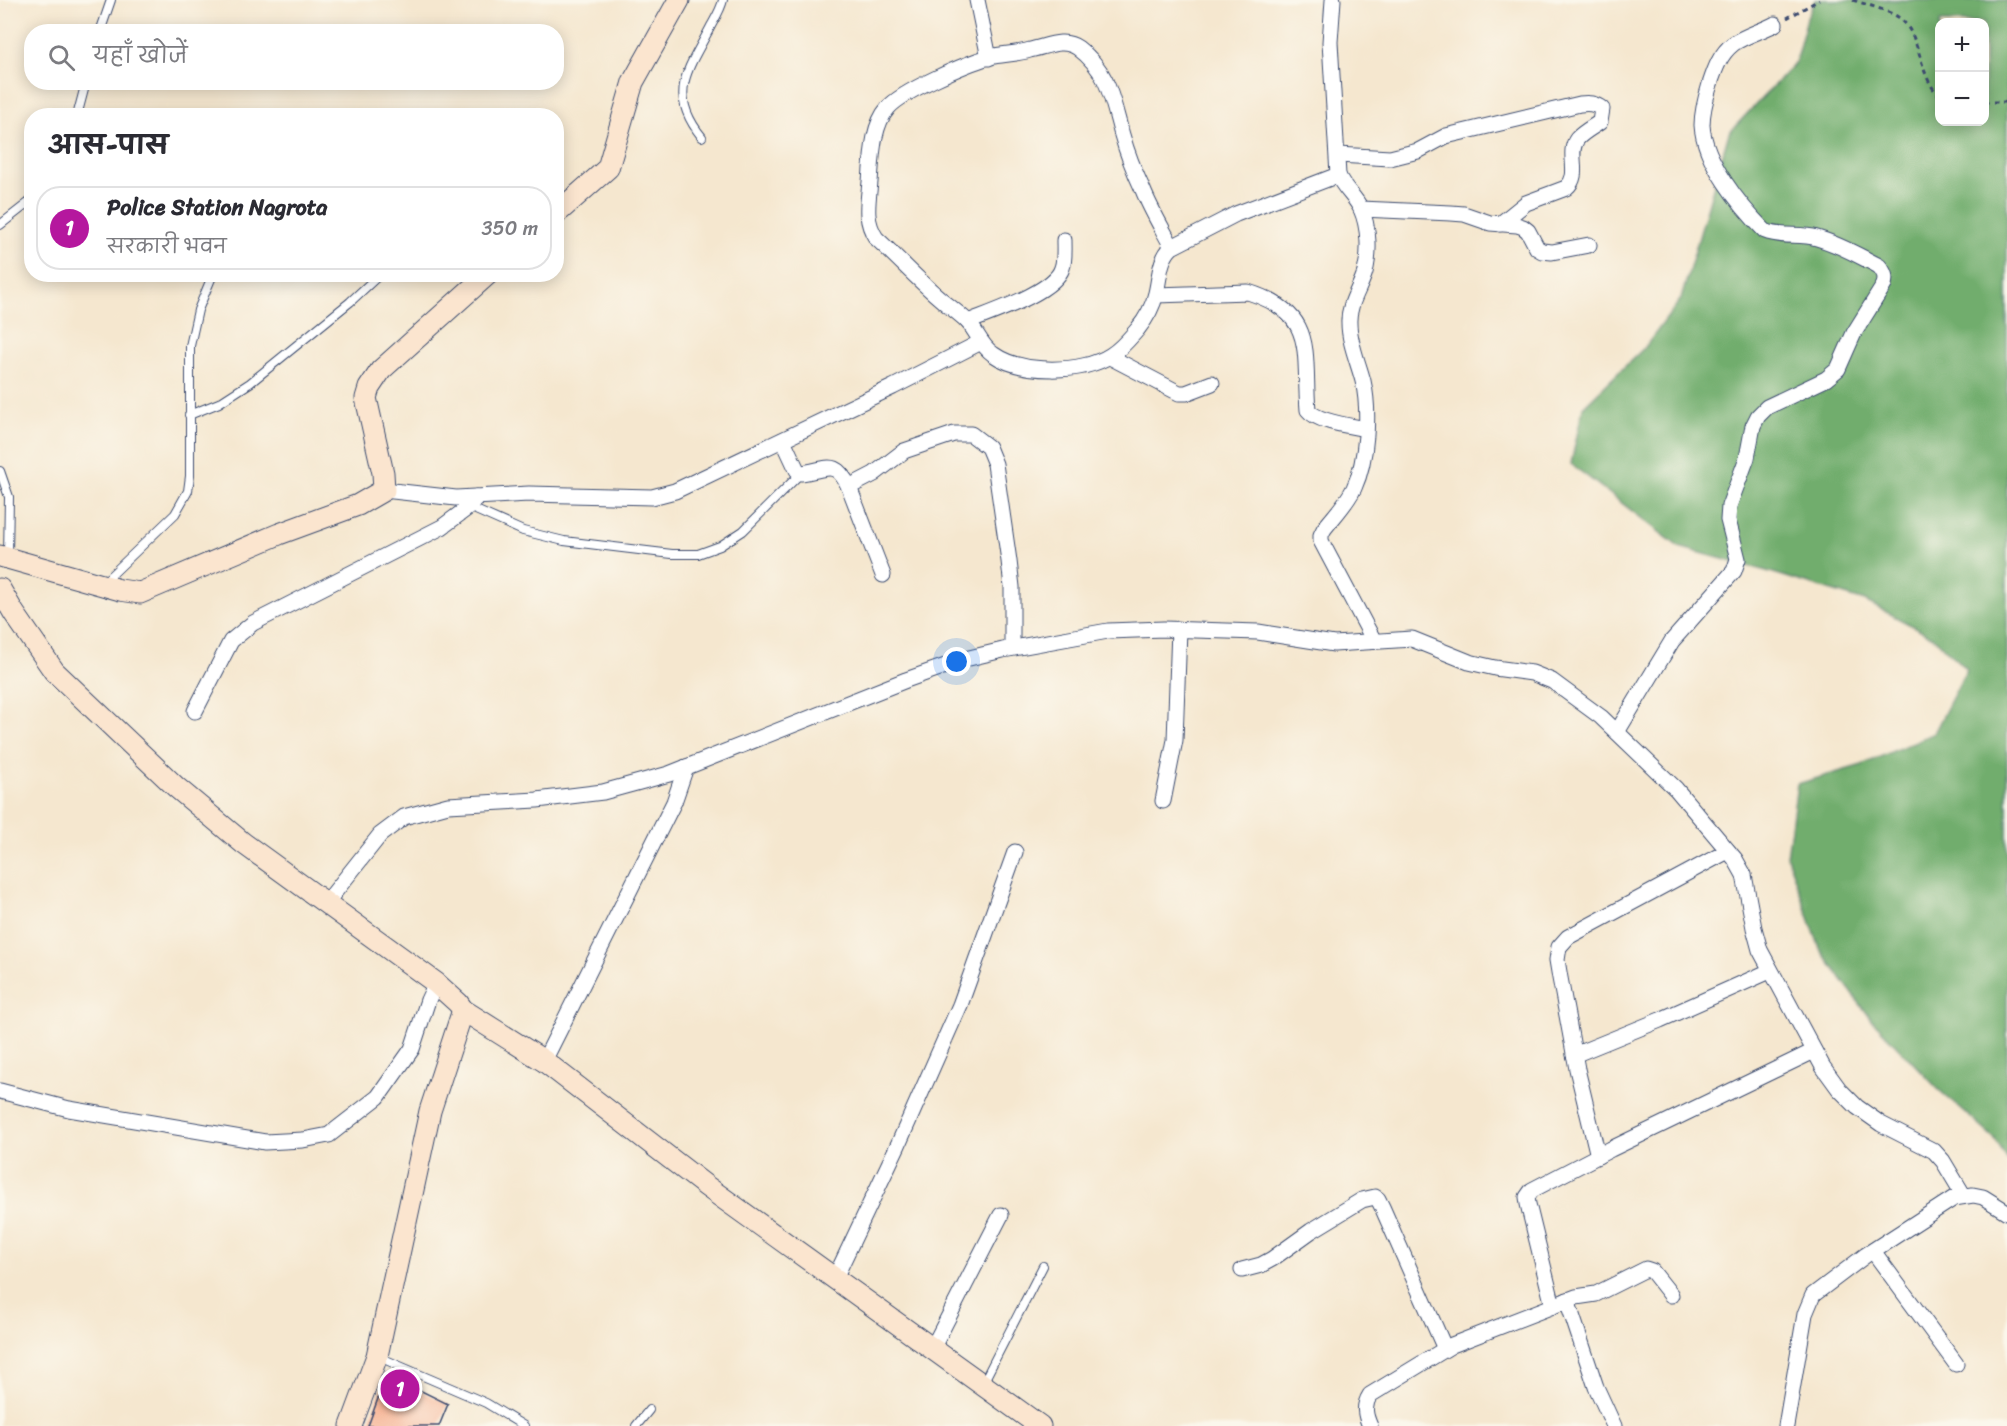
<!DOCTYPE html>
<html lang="hi">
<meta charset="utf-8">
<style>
body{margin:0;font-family:Sriracha,"Playpen Sans Deva",sans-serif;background:#f7f7f7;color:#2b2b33}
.controls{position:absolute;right:18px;top:18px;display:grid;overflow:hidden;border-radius:12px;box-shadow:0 3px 15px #0003}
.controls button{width:54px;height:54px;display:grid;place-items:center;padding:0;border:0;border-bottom:2px solid #e1e1e2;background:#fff;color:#2b2b33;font:30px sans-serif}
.you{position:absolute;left:957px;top:662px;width:21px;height:21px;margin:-15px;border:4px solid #fff;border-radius:50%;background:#1a73e8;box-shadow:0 0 0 9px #1a73e833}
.badge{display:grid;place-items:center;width:39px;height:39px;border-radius:50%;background:#b5179e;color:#fff;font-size:20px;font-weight:700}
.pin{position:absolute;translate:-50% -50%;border:3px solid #fff;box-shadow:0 2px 6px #0006}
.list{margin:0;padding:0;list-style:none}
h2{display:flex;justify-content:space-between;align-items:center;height:78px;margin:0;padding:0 24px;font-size:26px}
h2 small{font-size:20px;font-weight:400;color:#7c7c81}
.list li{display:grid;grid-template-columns:39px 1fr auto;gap:18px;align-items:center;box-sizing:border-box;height:84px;margin:0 12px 12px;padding:0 12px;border:2px solid #e1e1e2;border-radius:24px}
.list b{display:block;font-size:22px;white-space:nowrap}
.list p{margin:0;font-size:20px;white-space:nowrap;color:#7c7c81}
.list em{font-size:20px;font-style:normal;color:#7c7c81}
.icon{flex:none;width:33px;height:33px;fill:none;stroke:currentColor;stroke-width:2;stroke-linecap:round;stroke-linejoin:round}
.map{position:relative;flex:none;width:2007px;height:1426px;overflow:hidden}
.search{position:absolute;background:#fff;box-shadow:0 3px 15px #0003;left:24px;top:24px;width:540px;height:66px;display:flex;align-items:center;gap:15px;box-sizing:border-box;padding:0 21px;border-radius:24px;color:#7c7c81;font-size:22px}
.panel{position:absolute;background:#fff;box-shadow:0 3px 15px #0003;left:24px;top:108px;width:540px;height:174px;border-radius:24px}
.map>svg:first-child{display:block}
</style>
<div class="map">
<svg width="2007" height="1426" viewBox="0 0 2007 1426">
<rect width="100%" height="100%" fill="#fbf7ec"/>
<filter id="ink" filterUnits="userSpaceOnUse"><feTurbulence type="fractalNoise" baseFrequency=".0167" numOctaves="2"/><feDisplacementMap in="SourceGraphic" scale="12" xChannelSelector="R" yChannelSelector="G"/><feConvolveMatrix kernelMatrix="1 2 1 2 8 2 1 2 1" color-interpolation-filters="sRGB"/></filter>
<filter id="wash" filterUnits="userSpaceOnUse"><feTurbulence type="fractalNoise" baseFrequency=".008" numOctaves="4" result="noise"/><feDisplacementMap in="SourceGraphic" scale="24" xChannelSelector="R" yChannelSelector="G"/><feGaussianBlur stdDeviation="1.35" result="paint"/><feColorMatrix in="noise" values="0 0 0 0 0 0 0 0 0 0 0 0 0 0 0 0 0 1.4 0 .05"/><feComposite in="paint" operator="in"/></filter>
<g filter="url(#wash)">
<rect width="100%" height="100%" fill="#f5e7cf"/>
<!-- forest -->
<path fill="#71ad6d" stroke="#466e66" stroke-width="1.5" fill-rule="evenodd" d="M1815,0H2007V1159L1994,1138L1939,1090L1872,1020L1821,951L1787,857L1797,784L1862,765L1934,733L1967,669L1932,636L1865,601L1770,572L1679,547L1571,464L1583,407L1646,346L1681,299L1729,133L1795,63L1807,18ZM1940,22H1984V122H1940Z"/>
<g id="blocks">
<!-- building -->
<path fill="#f5a683" d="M387,1374L448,1404L439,1426H368Z"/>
</g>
</g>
<g filter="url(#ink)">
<use href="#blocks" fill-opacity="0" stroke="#3c4b6f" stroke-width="1.5"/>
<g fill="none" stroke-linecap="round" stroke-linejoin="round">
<defs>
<g id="lane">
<path d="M100,32L111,0"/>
<path d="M77,116L86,82"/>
<path d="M702,137C666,93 689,69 711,26C716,17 721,9 723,0"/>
<path d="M0,225L32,200"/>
<path d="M189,415L219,403L250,383L350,302L380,274"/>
<path d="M0,471L9,497L8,557"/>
<path d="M469,507L523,531L564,541L672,554H698L720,546L743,531L801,473"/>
<path d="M103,583L175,514L188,491L190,476V346L198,310L213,274"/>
<path d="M379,1357L486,1403L524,1426"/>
<path d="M983,1383L1043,1266"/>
<path d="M636,1426L649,1410"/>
</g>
<g id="street">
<path d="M977,0L989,58"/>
<path d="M1333,0L1330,42L1338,175C1343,188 1355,196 1361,209C1369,227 1370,253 1365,272C1360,289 1348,304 1349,323C1349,342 1358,362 1363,381C1370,411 1367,460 1354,488C1347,503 1334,516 1324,529L1321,535V541L1374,641"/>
<path d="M1338,155L1390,158L1418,151L1446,136L1580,104C1588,103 1595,103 1602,109L1600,122C1593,127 1583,132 1577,139C1566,154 1582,175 1566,188L1526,203L1500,224"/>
<path d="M1361,209L1451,213L1464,214L1490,223L1517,225L1523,227L1528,231L1537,248L1542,251L1552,252L1589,245"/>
<path d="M1172,247C1162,228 1151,210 1143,190C1135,173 1127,153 1122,135C1112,100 1109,71 1078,48C1063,37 1046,47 1030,50C1017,54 1003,54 989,57C968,63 902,91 888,108C872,126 872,158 870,182C868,203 864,220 876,238C899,259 920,282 943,301C951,308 960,314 968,322C977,332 981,346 993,354C1021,374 1082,374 1111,355C1121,349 1130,338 1137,330C1146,319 1153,307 1156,293C1160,277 1159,259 1172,247L1236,214L1338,175"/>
<path d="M1156,295L1248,292C1318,314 1303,352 1308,410C1317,422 1351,426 1366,429"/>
<path d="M968,322C990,313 1055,292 1062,268C1065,260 1064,249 1064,240"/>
<path d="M1110,357L1179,393H1186L1212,383"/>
<path d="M783,440L797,470L801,473C827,470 835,458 849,487L883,575"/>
<path d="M849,487L874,474L904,451L954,434H971L988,447L995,464L1009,561L1012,587V648"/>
<path d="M384,490L456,498L529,494L652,497L675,491L893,387L981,342"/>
<path d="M195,711L231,641L253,623L442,527L469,507L476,497"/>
<path d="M1617,732L1672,641L1734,571L1738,559L1728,520L1729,506L1747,458L1753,426L1758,416L1767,407L1826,379L1838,369L1854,333L1884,285C1886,277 1885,273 1879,266C1859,256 1839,244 1817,238C1800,233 1781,238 1765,231C1740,206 1704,161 1702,125C1702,111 1706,97 1710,84C1715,69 1720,54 1733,44C1744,36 1762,31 1775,24"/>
<path d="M1163,801L1175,740L1179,629"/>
<path d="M326,903L380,835L404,817L448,805L537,800L603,792L669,774L906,680L965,659L1003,650L1108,631L1164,629L1258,632L1334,644L1412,639L1469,662L1495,668L1532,673L1552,681L1601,717L1676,789L1735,859L1744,875L1754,928L1760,950L1823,1067L1839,1089L1857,1107L1881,1124L1934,1151L1943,1161L1964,1196"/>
<path d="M1574,1055L1660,1020L1770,971"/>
<path d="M544,1061L674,802L686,767"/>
<path d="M0,1091L69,1109L265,1142L303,1140L329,1135L378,1097L412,1049L428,1000L436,983"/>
<path d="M1598,1156L1577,1069L1560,978L1557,960L1559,947L1568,937L1728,851"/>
<path d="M1873,1251L1956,1364"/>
<path d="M1242,1270L1261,1265L1272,1259L1311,1231L1362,1200L1375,1197L1378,1199L1382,1207L1445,1349"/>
<path d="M835,1278L898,1145L960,1005L1015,852"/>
<path d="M1567,1300L1596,1387L1614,1426"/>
<path d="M1553,1306L1528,1204L1527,1197L1532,1190L1611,1149L1814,1051"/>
<path d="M932,1349L1001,1215"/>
<path d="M1370,1426C1365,1415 1363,1406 1370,1395L1452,1345L1576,1297L1596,1294L1646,1269L1652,1271L1671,1295"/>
<path d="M1786,1426L1805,1314L1813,1295L1866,1255L1954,1198L1973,1195L1983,1197L2007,1212"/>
</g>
<g id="secondary">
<path d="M556,214L608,168L633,82L679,0"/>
<path d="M0,556L120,590L140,593L279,534L358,505L384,490L383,473L366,398L369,388L381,370L488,274"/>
<path d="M0,589L14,613L54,671L176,787L243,843L436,983L458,1003L463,1010L544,1061L706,1186L1040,1426"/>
<path d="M351,1426L377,1356L430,1111L463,1010"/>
</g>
</defs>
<!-- lane casing -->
<use href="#lane" stroke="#3c4b6f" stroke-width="10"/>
<!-- street casing -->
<use href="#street" stroke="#3c4b6f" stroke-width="17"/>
<!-- secondary casing -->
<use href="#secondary" stroke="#3c4b6f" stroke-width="23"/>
<!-- path -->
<g stroke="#3c4b6f" stroke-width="3" stroke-dasharray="4.5 4.5" stroke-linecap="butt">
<path d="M1853,0C1867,5 1885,9 1898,17C1922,33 1918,78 1940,96"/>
<path d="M1787,18L1819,0"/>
<path d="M1984,102H2007"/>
</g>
<!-- lane -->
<use href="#lane" stroke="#fff" stroke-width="8"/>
<!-- street -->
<use href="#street" stroke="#fff" stroke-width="15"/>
<!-- secondary -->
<use href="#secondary" stroke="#fbe5cf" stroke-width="21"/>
</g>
</g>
</svg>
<div class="controls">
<button>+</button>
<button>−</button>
</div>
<div class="you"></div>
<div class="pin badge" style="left:400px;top:1389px">1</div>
<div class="search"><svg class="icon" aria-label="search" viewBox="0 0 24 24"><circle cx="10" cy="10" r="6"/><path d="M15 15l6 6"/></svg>यहाँ खोजें</div>
<section class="panel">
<h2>आस-पास<small></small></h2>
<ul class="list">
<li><span class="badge">1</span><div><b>Police Station Nagrota</b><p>सरकारी भवन</p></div><em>350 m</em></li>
</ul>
</section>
</div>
